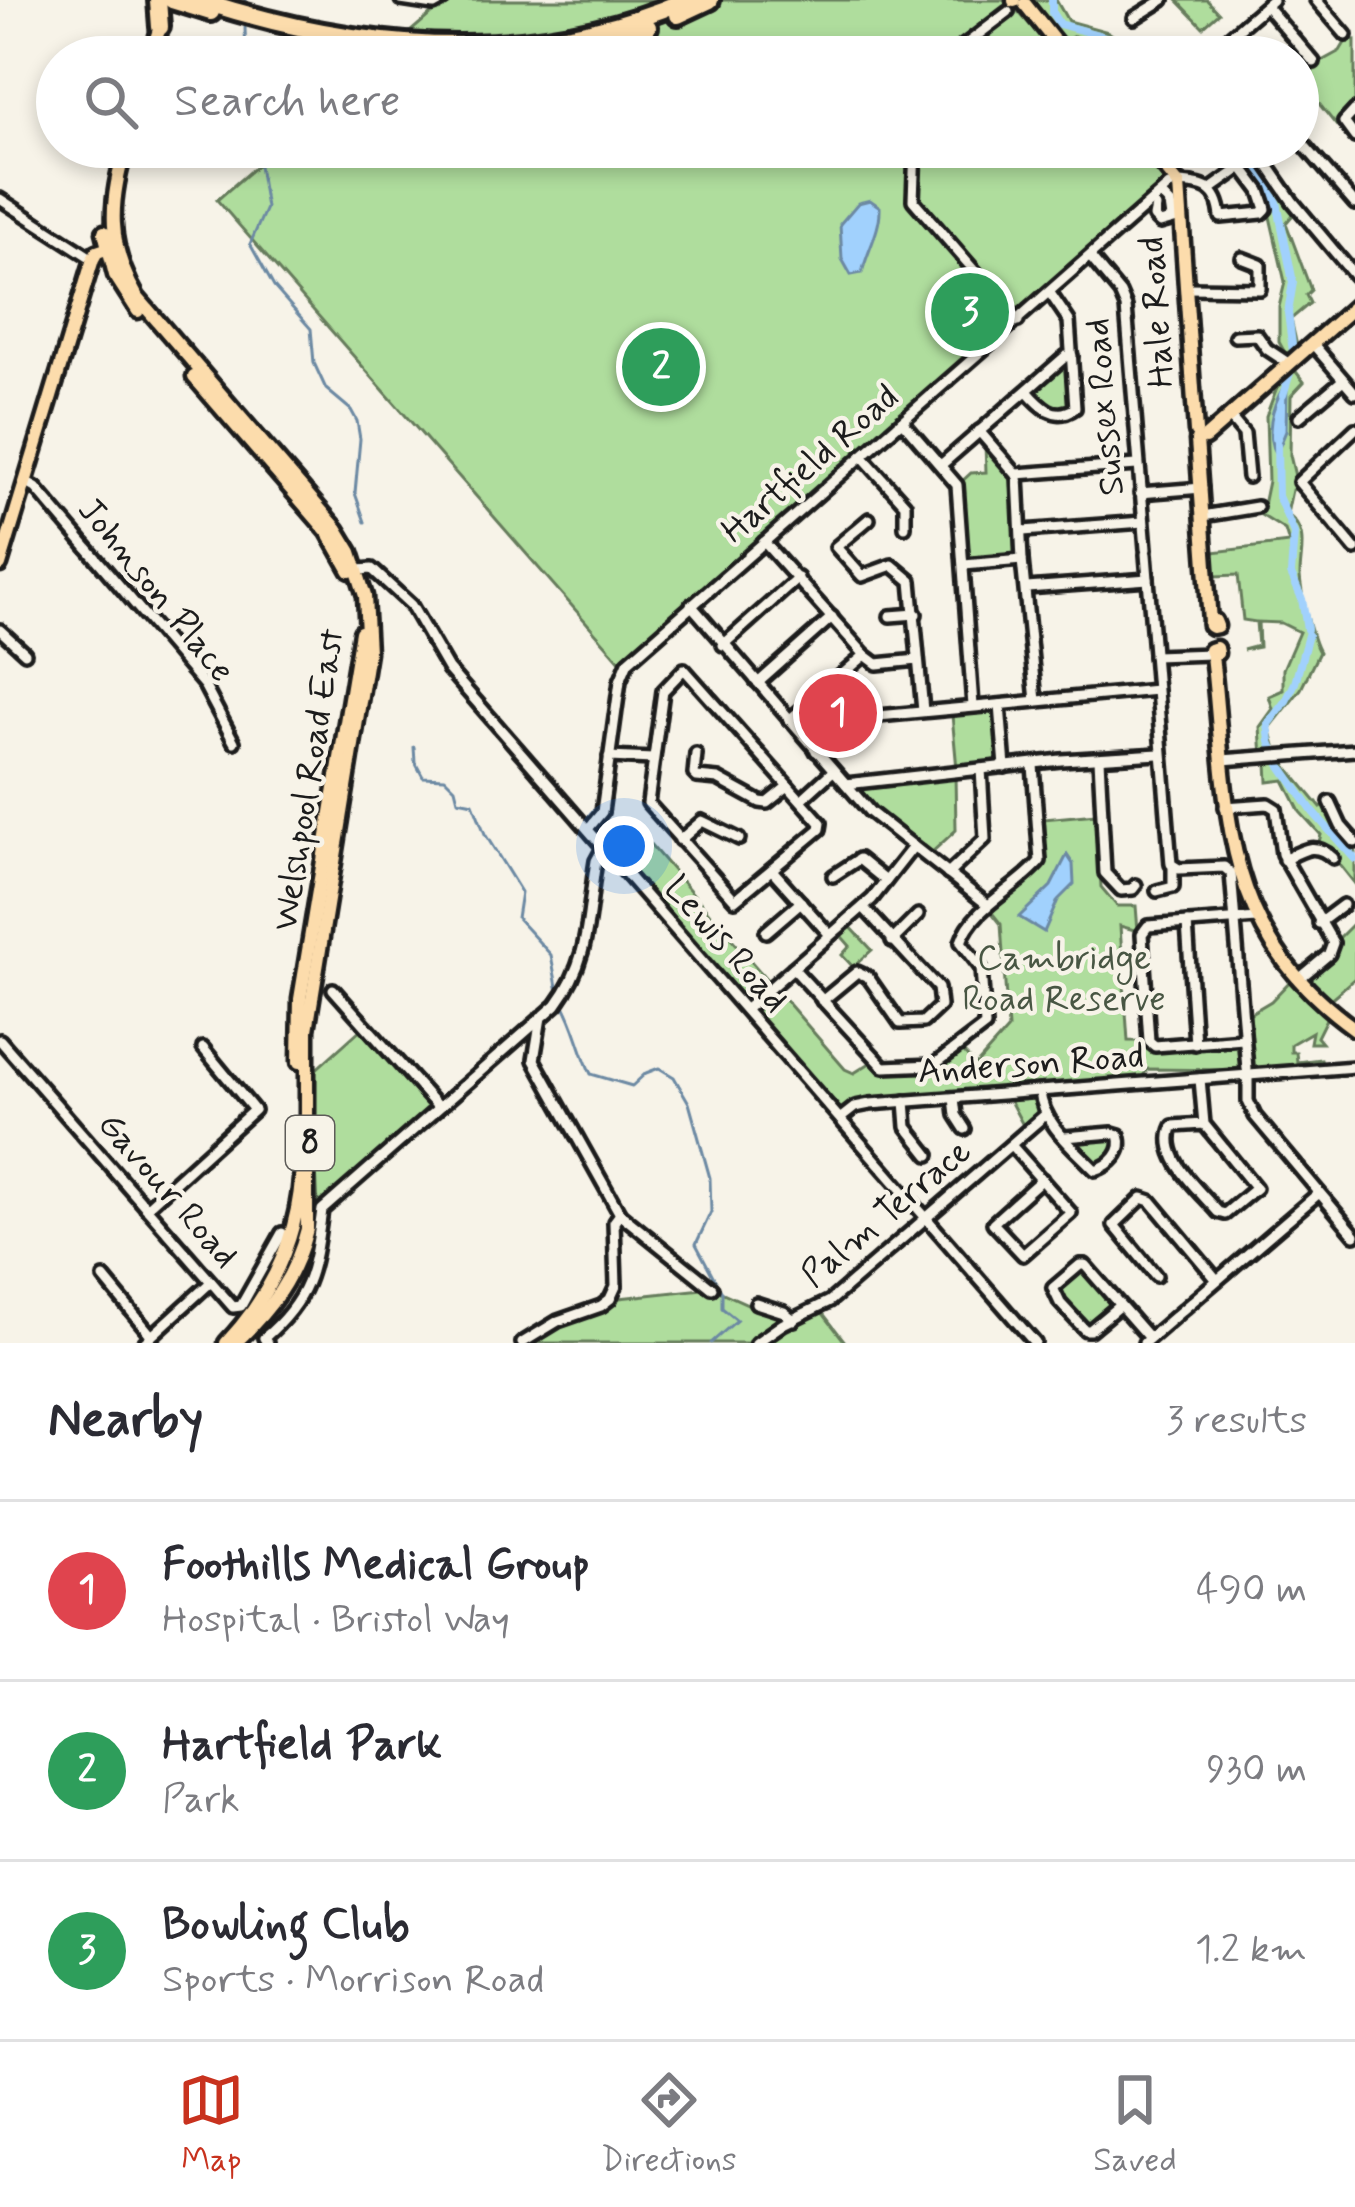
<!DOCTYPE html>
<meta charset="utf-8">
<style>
body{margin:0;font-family:Mynerve,sans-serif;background:#f2f2f3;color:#2b2b33}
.you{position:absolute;left:624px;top:846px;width:42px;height:42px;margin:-30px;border:9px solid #fff;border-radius:50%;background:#1a73e8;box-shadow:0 0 0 18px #1a73e833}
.badge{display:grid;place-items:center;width:78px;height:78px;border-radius:50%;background:#c8321e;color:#fff;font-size:39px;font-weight:700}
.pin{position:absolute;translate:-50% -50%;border:6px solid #fff;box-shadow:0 3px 12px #0006}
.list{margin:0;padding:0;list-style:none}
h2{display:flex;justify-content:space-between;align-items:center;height:156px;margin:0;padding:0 48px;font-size:51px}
h2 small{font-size:39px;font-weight:400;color:#7c7c81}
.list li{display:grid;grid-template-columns:78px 1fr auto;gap:36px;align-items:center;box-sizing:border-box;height:180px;padding:0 48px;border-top:3px solid #e1e1e2}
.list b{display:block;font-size:45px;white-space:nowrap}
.list p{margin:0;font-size:39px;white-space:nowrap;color:#7c7c81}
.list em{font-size:39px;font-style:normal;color:#7c7c81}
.icon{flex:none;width:66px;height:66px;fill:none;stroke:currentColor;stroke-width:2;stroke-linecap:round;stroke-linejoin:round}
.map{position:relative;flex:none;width:1355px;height:1343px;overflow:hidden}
.search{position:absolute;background:#fff;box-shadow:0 6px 18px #0003;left:36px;right:36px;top:36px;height:132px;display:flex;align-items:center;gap:30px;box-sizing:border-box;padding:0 42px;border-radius:66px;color:#7c7c81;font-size:45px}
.sheet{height:696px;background:#fff}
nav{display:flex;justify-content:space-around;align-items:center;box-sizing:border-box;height:168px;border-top:3px solid #e1e1e2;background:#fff;font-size:33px;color:#7c7c81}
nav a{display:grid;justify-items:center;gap:6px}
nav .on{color:#c8321e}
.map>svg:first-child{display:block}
</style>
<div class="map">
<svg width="1355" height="1343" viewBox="0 0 1355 1343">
<rect width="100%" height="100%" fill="#f7f3e8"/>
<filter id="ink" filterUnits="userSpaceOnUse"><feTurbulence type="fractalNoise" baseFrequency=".00833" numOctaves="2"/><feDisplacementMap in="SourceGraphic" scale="24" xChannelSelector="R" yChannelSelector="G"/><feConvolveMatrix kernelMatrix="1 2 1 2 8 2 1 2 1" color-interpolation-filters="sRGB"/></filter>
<g filter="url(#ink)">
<!-- green -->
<g fill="#afdd9d" stroke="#667c5c" stroke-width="3">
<path d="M447,0H1008L1058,57H381Z"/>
<path d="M1025,0H1056L1068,21L1108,32L1144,57H1121L1074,36L1057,46Z"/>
<path d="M1177,0H1207L1219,13L1203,27Z"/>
<path d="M1355,40V106L1336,125L1316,100L1298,115V95L1306,89L1303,84L1320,62L1340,51L1346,41Z"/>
<path d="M278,147H1137L1166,182L621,662L217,200Z"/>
<path d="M1232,147H1261L1297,210L1286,223L1311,290L1306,295L1310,303L1291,319L1299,355L1290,364L1304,382L1291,396L1290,455L1298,489L1292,490L1287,514C1310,532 1300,551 1300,576C1301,592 1311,639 1319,652L1301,689L1270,728L1278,756L1321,808L1330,802L1355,842V884L1336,860L1317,848L1321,835L1300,812L1284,780L1268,782L1267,762L1262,757L1260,727L1273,709L1269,696L1283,690V669L1299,632L1281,623L1258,622L1259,647L1243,650L1258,646L1256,622L1243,620L1238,575L1215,576L1213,552L1289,543L1285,530L1261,515L1268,481L1266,416L1288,358L1279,342V307L1285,282L1265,195Z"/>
<path d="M1069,357L1073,402L1069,410L1055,412L1031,388Z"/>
<path d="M985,444L1013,478L1019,550L1016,557L968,561L959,484L971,473L986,472Z"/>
<path d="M996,711L1000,764L957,769L952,715Z"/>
<path d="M955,774L956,830L931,853L883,819L858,791L861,785Z"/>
<path d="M1097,814L1101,887L1117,906H1136L1138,931L1120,926L1128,1041L1237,1042L1242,1060L1238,1070L1147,1069L1142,1078L860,1101L840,1111L754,1013L776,989L845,1069L854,1073L870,1063L881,1071L935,1069L960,1049L976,1065L1008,1029L1001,924L989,909L1044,863L1043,819Z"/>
<path d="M631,822L769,982L745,1003L598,835Z"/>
<path d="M846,922L872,950L853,967L842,955L850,946L836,930Z"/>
<path d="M1355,922V978L1327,1002L1306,981L1307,977L1334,953L1336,941Z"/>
<path d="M1294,977L1329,1013L1317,1037L1322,1043H1310L1312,1032L1291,1044V1052H1296L1297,1062L1321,1059L1322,1065L1262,1071L1249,1067L1244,1017L1271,1001Z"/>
<path d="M362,1028L433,1105L318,1205L311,1074Z"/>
<path d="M1035,1095L1038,1116L1025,1129L1008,1097Z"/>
<path d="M1119,1135L1120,1153L1095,1168L1073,1142V1137Z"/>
<path d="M1084,1267L1115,1302V1306L1086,1328L1055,1293Z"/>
<path d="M712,1288L792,1324L822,1312L846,1343H522L610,1299Z"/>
</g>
<!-- water -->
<g fill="#a1d1fd" stroke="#6c89a3" stroke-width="3">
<path d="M870,200L880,207C881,229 867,252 862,273L851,275L842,259L840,224L858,203Z"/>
<path d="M1284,386L1287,387L1286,431L1276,455C1264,434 1272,406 1284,386Z"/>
<path d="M1067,855L1073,864L1074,884L1058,900L1044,932L1019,917L1051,886Z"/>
</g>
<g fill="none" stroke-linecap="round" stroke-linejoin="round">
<!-- stream -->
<g stroke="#6c89a3" stroke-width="3">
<path d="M245,3V0"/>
<path d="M245,28L246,57"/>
<path d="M256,147L266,208L250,244L274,287L311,329L314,363L326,389L351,410L357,421L360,439L355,493L365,522"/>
<path d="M414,747L415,762L423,777L445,778L455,788L458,800L473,803L485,834L521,892L517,918L551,955L558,992"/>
<path d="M562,1002C576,1026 579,1049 591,1074L632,1086L646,1073L659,1068L674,1077L689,1103L710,1178L711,1212L696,1244L721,1291"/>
<path d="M711,1343L737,1320L722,1308V1292"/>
</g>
<!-- river -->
<g stroke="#a1d1fd" stroke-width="8">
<path d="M1052,0V13L1059,24L1113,39L1138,57"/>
<path d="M1242,147L1277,202L1293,282L1288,313L1293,352"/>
<path d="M1283,395L1290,373"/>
<path d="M1277,445L1278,496L1294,533L1291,574L1302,599L1307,629"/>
<path d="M1286,701L1295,683L1308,635"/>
<path d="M1284,703L1268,724L1270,742L1279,763L1313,812L1355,859"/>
</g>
<defs>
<g id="minor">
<path d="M401,0L434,5L443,0"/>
<path d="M1316,0L1346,35"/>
<path d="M1266,6L1314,62"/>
<path d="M1134,18L1163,0"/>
<path d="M949,57L1008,12"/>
<path d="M1206,57L1272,0"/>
<path d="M1355,110L1344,122L1355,137"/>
<path d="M1298,138L1355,204"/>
<path d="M915,147L913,200L1018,321"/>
<path d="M1263,147L1260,154L1293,202L1355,276"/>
<path d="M1177,183C1204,184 1218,187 1221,217L1262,213L1266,209L1260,191L1242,167L1211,189"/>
<path d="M1162,196L1170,204L1172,218H1181"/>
<path d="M0,199L93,259"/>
<path d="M1156,207L1154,217L1160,223L1174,219"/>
<path d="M1091,258L1120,293L1126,307L1146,549"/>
<path d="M1187,288L1260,289V265L1242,258"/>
<path d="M1235,336L1257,335L1267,349L1288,363"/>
<path d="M1312,343L1355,393"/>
<path d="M1027,391C1040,406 1055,422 1075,408L1069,321L1050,293"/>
<path d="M1229,416L1244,434L1248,477"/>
<path d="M1299,417L1343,380"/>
<path d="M902,421L957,485L973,706"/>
<path d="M1355,429L1299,482L1355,549"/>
<path d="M979,431L1018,476L1022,560L1036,701"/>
<path d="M862,456L905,504V527"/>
<path d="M941,465L1066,356H1072"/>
<path d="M1017,474L1137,465"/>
<path d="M25,482L36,488L204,685L234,742"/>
<path d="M1140,493L1202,488"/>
<path d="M1203,516L1257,507"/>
<path d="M869,519L836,547L862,576L892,565L911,581L923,711"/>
<path d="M1023,531L1143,522"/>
<path d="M764,542L865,655"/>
<path d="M1146,554L1171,864L1179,869L1224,867L1231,873L1247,1069"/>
<path d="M964,565L1022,560"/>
<path d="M358,570L372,569L411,605L448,669L1035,1343"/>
<path d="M1027,588L1148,579"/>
<path d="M691,605L870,812L988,905"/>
<path d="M890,616L916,614"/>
<path d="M0,630L25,653"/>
<path d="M723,645L798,578"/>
<path d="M1154,656L1211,654"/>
<path d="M684,669L821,823L820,829L735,900L648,803L663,691Z"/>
<path d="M756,681L759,682L832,617"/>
<path d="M830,685L857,718"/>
<path d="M1000,705L1005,767"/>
<path d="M789,720L865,655L877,664L918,660"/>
<path d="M816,751L857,718L1156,690"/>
<path d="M696,754L694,774L697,777L718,779L760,802L767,803L788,786"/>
<path d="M609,757L653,759"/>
<path d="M1099,759L1105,873L1121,890L1133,889L1136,885"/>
<path d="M1222,760L1355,750"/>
<path d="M846,784L1061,760L1159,754"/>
<path d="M801,800L833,771"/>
<path d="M1330,802L1341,826L1355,842"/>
<path d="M1225,807L1268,804L1276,809L1282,854L1333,943L1329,954L1299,979"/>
<path d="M588,829L602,812L620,681L628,662L1169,186"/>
<path d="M680,840L702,821L739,839"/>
<path d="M1284,860C1303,850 1315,841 1333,858"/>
<path d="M772,870L830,935"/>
<path d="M948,874L985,839L981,769"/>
<path d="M833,876L859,859L886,881"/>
<path d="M1157,891L1173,887V868"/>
<path d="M1187,923L1195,1044"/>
<path d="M1319,923L1343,905"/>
<path d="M766,932L801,902"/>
<path d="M892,941L918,915"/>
<path d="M793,968L884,1067L934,1065L985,1026L981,968L961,942C973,906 1017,889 1040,861L1033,765"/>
<path d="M333,989L438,1107"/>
<path d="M822,1001L857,972L868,977L900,1023L923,1022L940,1006L938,988L863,907"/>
<path d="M746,1009L872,899L913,847"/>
<path d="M541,1017L534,1060L620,1214L712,1288"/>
<path d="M1243,1039L1155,1046L1149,1041L1142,934L1148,926L1257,918"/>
<path d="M0,1040L233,1307L241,1306L282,1233"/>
<path d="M1248,1078V1101L1255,1116L1355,1235"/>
<path d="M1200,1079L1204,1124L1256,1188L1225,1214L1218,1212C1199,1190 1158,1156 1173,1126L1204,1124"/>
<path d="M1040,1091C1042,1123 1074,1148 1095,1170C1111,1165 1125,1152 1119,1135L1112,1133L1065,1137"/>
<path d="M954,1098L956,1115L965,1129"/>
<path d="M905,1101L907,1127L929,1155"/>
<path d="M841,1118L855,1107L870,1104L1355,1067"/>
<path d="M1011,1145L1071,1213L1023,1255L993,1223L1042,1179"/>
<path d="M146,1208L254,1110L203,1048"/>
<path d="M1156,1276L1114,1225L1142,1198L1151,1201L1217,1280"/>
<path d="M104,1278L151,1335"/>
<path d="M756,1303L784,1312L794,1320"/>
<path d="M1120,1305L1090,1330H1085L1060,1303L1053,1288L1080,1265H1085L1149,1338"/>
<path d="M144,1343L211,1282"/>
<path d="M267,1343L264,1338C312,1297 314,1267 322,1210L556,1005C591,958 587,916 596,861L603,848"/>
<path d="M522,1343L558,1321L601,1306L610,1299L616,1286L614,1222L620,1214"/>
<path d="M756,1343L783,1324L830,1301L1045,1115"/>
<path d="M1144,1343L1319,1193"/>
</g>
<g id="major">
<path d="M1014,0V1"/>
<path d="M1025,4L1067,57"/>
<path d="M150,57L161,24"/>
<path d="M126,147C109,202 107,245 137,297L337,529L351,552L365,596L368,652L307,1030V1229C295,1277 271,1309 235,1343"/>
<path d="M1148,147L1179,185L1196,432"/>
<path d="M104,232L115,275L138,311"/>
<path d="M194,377L328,532L350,571"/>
<path d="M1205,438L1355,306"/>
<path d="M1197,440L1210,622L1215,621L1217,626L1212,627C1210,626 1209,625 1210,622"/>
<path d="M0,565L93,259L97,252L109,248"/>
<path d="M1212,655L1210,650L1216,648L1217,653L1212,655C1229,805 1216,930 1355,1029"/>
<path d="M299,1062L300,999L361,632"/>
<path d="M226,1343C274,1292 301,1231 302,1160"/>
</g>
<g id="highway">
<path d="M158,0L160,27"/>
<path d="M172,0L211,12"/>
<path d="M199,0C359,52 528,68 686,0"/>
<path d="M678,15L710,0"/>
<path d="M504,57L555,53L648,27"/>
</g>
</defs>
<!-- minor casing -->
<use href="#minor" stroke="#1c1c1c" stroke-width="18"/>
<!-- major casing -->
<use href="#major" stroke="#1c1c1c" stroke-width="21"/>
<!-- highway casing -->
<use href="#highway" stroke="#1c1c1c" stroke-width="26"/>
<!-- minor -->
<use href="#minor" stroke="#f7f3e8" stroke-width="9"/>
<!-- major -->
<use href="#major" stroke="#fcdcac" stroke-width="12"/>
<!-- highway -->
<use href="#highway" stroke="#fcdcac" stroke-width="16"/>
</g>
</g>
<g text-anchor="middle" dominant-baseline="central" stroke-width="9" stroke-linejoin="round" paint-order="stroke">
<!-- shield labels -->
<rect fill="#f7f3e8" stroke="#5e5c59" stroke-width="3" x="286" y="1116" width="48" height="54" rx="9"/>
<g font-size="33" font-weight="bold" fill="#1c1c1c">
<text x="310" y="1143">8</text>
</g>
<!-- street labels -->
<g font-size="36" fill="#1c1c1c" stroke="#f7f3e8">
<text transform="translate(1158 312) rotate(-94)">Hale Road</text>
<text transform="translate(1106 407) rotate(-95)">Sussex Road</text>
<text transform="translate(811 465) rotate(-41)">Hartfield Road</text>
<text transform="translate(155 591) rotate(51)">Johnson Place</text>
<text transform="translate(310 780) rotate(-81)">Welshpool Road East</text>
<text transform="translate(725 945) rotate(49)">Lewis Road</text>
<text transform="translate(1031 1065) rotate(-4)">Anderson Road</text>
<text transform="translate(167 1191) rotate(49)">Gavour Road</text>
<text transform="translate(887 1214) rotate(-40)">Palm Terrace</text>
</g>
<!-- park labels -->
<g font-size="36" fill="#485643" stroke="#f7f3e8">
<text x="1064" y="959">Cambridge<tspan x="1064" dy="41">Road Reserve</tspan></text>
</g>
</g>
</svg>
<div class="you"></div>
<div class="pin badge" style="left:838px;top:713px;background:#e0444e">1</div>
<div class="pin badge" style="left:661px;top:367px;background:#2e9e5b">2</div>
<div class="pin badge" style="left:970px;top:312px;background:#2e9e5b">3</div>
<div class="search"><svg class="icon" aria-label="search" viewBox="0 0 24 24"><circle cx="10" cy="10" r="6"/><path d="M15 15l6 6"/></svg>Search here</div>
</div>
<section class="sheet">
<h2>Nearby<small>3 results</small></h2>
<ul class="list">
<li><span class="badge" style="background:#e0444e">1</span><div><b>Foothills Medical Group</b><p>Hospital · Bristol Way</p></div><em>490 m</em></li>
<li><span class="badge" style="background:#2e9e5b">2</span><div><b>Hartfield Park</b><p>Park</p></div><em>930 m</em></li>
<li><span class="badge" style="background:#2e9e5b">3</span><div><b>Bowling Club</b><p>Sports · Morrison Road</p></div><em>1.2 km</em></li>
</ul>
</section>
<nav>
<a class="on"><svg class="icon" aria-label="map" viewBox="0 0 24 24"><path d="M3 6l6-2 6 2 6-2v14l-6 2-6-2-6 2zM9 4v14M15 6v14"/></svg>Map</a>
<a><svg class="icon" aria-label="directions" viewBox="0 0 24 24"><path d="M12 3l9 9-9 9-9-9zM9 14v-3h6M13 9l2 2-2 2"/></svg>Directions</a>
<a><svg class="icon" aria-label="saved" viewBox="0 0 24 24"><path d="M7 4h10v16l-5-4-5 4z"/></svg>Saved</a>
</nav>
